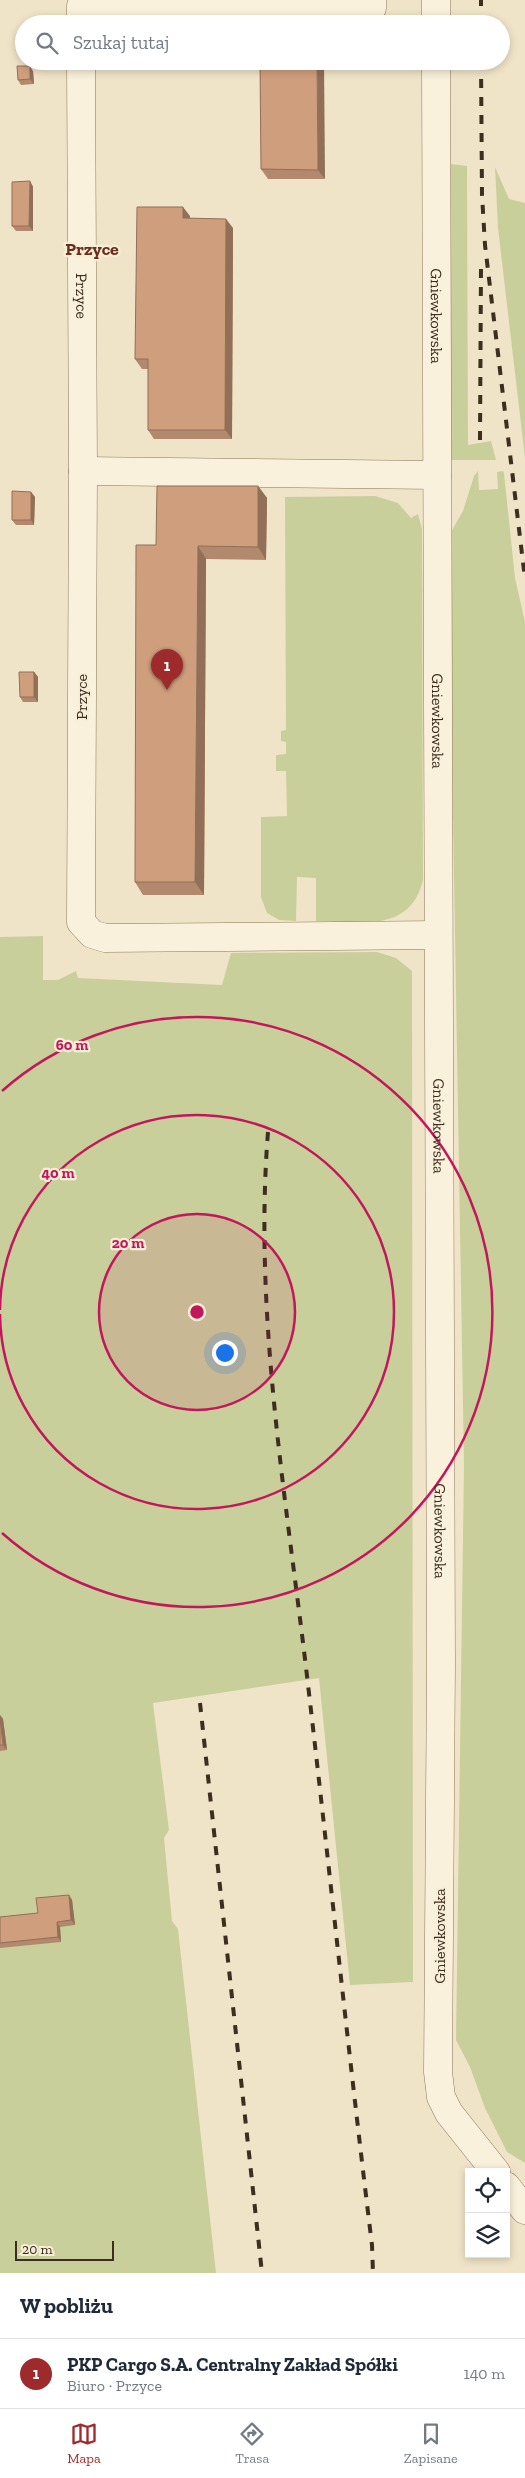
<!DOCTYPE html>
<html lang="pl">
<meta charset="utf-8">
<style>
body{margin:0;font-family:"Zilla Slab",serif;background:#f6f6f7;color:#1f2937}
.controls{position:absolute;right:15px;bottom:15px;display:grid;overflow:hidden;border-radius:0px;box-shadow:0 2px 8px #0003}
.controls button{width:45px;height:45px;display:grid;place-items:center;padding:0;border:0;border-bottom:1px solid #e0e1e3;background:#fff;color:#1f2937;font:25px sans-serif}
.scale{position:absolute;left:15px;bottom:12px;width:99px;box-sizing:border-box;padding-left:5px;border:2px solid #3d2e20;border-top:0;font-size:14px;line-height:18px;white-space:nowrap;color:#3d2e20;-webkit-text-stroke:4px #f7eed8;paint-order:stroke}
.you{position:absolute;left:224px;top:1352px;width:18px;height:18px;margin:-12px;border:4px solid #fff;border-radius:50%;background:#1a73e8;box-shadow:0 0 0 8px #1a73e833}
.badge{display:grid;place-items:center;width:32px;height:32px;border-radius:50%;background:#9e2a2b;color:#fff;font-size:16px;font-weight:700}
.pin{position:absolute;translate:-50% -41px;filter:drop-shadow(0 1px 2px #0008)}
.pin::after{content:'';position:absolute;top:26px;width:18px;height:15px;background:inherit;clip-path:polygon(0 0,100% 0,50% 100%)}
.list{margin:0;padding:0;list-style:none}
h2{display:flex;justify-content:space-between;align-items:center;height:65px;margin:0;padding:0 20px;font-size:21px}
h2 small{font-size:16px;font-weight:400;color:#747a83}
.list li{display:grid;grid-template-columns:32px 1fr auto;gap:15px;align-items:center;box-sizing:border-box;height:70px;padding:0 20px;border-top:1px solid #e0e1e3}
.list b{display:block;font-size:19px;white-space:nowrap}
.list p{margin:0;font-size:16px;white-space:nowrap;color:#747a83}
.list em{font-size:16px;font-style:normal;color:#747a83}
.icon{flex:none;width:28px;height:28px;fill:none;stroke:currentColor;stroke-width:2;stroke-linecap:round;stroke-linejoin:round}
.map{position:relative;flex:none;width:525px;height:2273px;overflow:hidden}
.search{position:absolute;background:#fff;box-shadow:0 2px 8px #0003;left:15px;right:15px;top:15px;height:55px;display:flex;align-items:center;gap:12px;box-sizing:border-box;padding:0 18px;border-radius:28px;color:#747a83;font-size:19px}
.sheet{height:135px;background:#fff}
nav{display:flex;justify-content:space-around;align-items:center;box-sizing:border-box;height:70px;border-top:1px solid #e0e1e3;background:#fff;font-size:14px;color:#747a83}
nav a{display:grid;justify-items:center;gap:2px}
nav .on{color:#9e2a2b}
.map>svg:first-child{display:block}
</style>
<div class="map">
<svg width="525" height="2273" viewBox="0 0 525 2273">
<rect width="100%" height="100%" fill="#f0e4c8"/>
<!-- green -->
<g fill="#c9cf9b">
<path d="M451,164L467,166L468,445L491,441L496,460H451Z"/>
<path d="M495,167L509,199L525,203V458L498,228Z"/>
<path d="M478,471L479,490L498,489L497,472L503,471L504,473L515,578L525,622V2163L507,2152L485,2108L470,2067L456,2040L464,1465L451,698L452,530L463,511L474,476Z"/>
<path d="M375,496L398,503L411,518L418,514L422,529L423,880C410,934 360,921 316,921V878L297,877L296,921L279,920L267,913L261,897V817L287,816L286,771H276V755L286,754V742L281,741V731L286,730L285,497Z"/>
<path d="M43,936V980H58L76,971L78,978L222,985L231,953L377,952L396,958L412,971L413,1982L350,1985L319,1678L153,1703L169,1830L164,1838L172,1921L178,1929L216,2273H0V937Z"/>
</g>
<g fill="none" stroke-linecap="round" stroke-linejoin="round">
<defs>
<g id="minor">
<path d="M81,24V6L372,8V0"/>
<path d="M436,24V0"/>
<path id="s1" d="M81,61L83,471L81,922L92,934L105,938L438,935"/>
<path id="s2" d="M436,61L441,1664L438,2072L441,2097L449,2113L496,2172"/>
<path d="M83,471L437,475"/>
<path d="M506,2186L525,2210"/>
</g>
</defs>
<!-- minor casing -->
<use href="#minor" stroke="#8d765c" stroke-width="29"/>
<!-- minor -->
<use href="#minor" stroke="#faf1dc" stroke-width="28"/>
<!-- rail -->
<g stroke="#3d2e20" stroke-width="4" stroke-dasharray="9 9" stroke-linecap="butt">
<path d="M481,24V0"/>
<path d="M481,61L482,195L485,245L525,579"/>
<path d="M480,440L481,266"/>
<path d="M268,1132C254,1307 284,1485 305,1659C328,1854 348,2050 372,2245L373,2273"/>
<path d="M200,1703L262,2273"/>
</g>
</g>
<!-- wall -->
<g fill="#b2896c">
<path d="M260,61L325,179H268L261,169Z"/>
<path d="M33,71L34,84L21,85L18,80Z"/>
<path d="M30,181L33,187V231H16L12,226Z"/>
<path d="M190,216V218L233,228L232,439H154L148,430V369H142L135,359Z"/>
<path d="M258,486L267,498L266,560L206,559L204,895H143L135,882L156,545Z"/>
<path d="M31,492L35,497L34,525H16L12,520Z"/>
<path d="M34,672L38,677V702H23L20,697Z"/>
<path d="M0,1715L3,1719L7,1750L0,1751Z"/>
<path d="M69,1895L72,1900L75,1925L60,1927L61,1942L0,1948V1917L38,1913Z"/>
</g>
<!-- shaded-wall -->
<g fill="#916f58">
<path d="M317,61H324L325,179L318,170Z"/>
<path d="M30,66L33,71L34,84L30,79Z"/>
<path d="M30,181L33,187V231L29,226Z"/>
<path d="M183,207L190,216L189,228L183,218Z"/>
<path d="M226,219L233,228L232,439L225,430Z"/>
<path d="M258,486L267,498L266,560L258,547Z"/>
<path d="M31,492L35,497L34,525L31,520Z"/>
<path d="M198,546L206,559L204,895L195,882Z"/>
<path d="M34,672L38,677V702L34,697Z"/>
<path d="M0,1715L3,1719L7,1750L3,1745Z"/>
<path d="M69,1895L72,1900L75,1925L71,1920Z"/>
<path d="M57,1922L60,1927L61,1942L58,1937Z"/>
</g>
<!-- building -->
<g fill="#cf9f7d" stroke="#916f58">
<path d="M260,61H317L318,170L261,169Z"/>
<path d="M17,66H30V79L18,80Z"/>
<path d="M30,181L29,226H12V182Z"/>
<path d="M137,207H183V218L226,219L225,430H148V359H135Z"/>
<path d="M157,486H258V547L198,546L195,882H135L136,545H156Z"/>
<path d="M12,491L31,492V520H12Z"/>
<path d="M19,672H34V697H20Z"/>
<path d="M0,1718L3,1745H0Z"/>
<path d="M69,1895L71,1920L57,1922L58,1937L0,1943V1917L38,1913L36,1898Z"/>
</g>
<!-- distance rings -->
<circle cx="197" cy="1312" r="98" fill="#c2185b" fill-opacity=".12"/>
<g fill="none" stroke="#c2185b" stroke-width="2.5">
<circle cx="197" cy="1312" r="98"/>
<path d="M0 1310A197 197 0 1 1 0 1314"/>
<path d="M2 1091A295 295 0 1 1 2 1533"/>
</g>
<g text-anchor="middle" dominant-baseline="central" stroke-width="4.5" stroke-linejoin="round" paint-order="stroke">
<!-- street labels -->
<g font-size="16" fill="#3d2e20" stroke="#f7eed8">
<text stroke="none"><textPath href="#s1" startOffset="235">Przyce</textPath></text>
<text stroke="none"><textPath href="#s2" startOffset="255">Gniewkowska</textPath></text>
<text transform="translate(81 697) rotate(-90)">Przyce</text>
<text stroke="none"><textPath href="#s2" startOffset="660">Gniewkowska</textPath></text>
<text stroke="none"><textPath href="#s2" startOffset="1065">Gniewkowska</textPath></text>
<text stroke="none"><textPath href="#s2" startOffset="1470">Gniewkowska</textPath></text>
<text transform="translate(439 1936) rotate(-90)">Gniewkowska</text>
</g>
<!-- neighbourhood labels -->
<g font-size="18" font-weight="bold" fill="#6b2e1e" stroke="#f7eed8">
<text x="92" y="249">Przyce</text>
</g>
</g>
<circle cx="197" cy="1312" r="8" fill="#c2185b" stroke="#f7eed8" stroke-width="2.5"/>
<g font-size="15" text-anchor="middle" font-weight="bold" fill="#c2185b" stroke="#f7eed8" stroke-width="4.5" stroke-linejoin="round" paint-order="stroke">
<text x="72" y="1050">60 m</text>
<text x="58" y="1178">40 m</text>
<text x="128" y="1248">20 m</text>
</g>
</svg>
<div class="controls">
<button><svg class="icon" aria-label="locate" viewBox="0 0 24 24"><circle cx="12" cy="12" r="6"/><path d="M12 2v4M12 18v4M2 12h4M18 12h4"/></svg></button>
<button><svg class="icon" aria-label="layers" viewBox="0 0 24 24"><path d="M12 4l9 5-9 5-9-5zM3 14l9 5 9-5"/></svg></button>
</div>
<div class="scale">20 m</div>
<div class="you"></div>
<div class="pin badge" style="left:167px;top:690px">1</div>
<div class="search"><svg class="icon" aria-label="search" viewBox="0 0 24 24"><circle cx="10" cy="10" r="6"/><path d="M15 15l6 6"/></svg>Szukaj tutaj</div>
</div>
<section class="sheet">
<h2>W pobliżu<small></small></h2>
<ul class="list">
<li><span class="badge">1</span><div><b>PKP Cargo S.A. Centralny Zakład Spółki</b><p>Biuro · Przyce</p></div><em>140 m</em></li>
</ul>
</section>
<nav>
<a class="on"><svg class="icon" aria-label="map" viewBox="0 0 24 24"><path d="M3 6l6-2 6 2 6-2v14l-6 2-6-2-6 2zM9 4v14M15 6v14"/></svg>Mapa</a>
<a><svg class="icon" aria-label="directions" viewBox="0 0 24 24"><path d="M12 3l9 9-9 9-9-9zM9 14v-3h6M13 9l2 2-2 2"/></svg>Trasa</a>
<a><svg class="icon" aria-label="saved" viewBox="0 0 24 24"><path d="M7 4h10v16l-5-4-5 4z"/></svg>Zapisane</a>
</nav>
